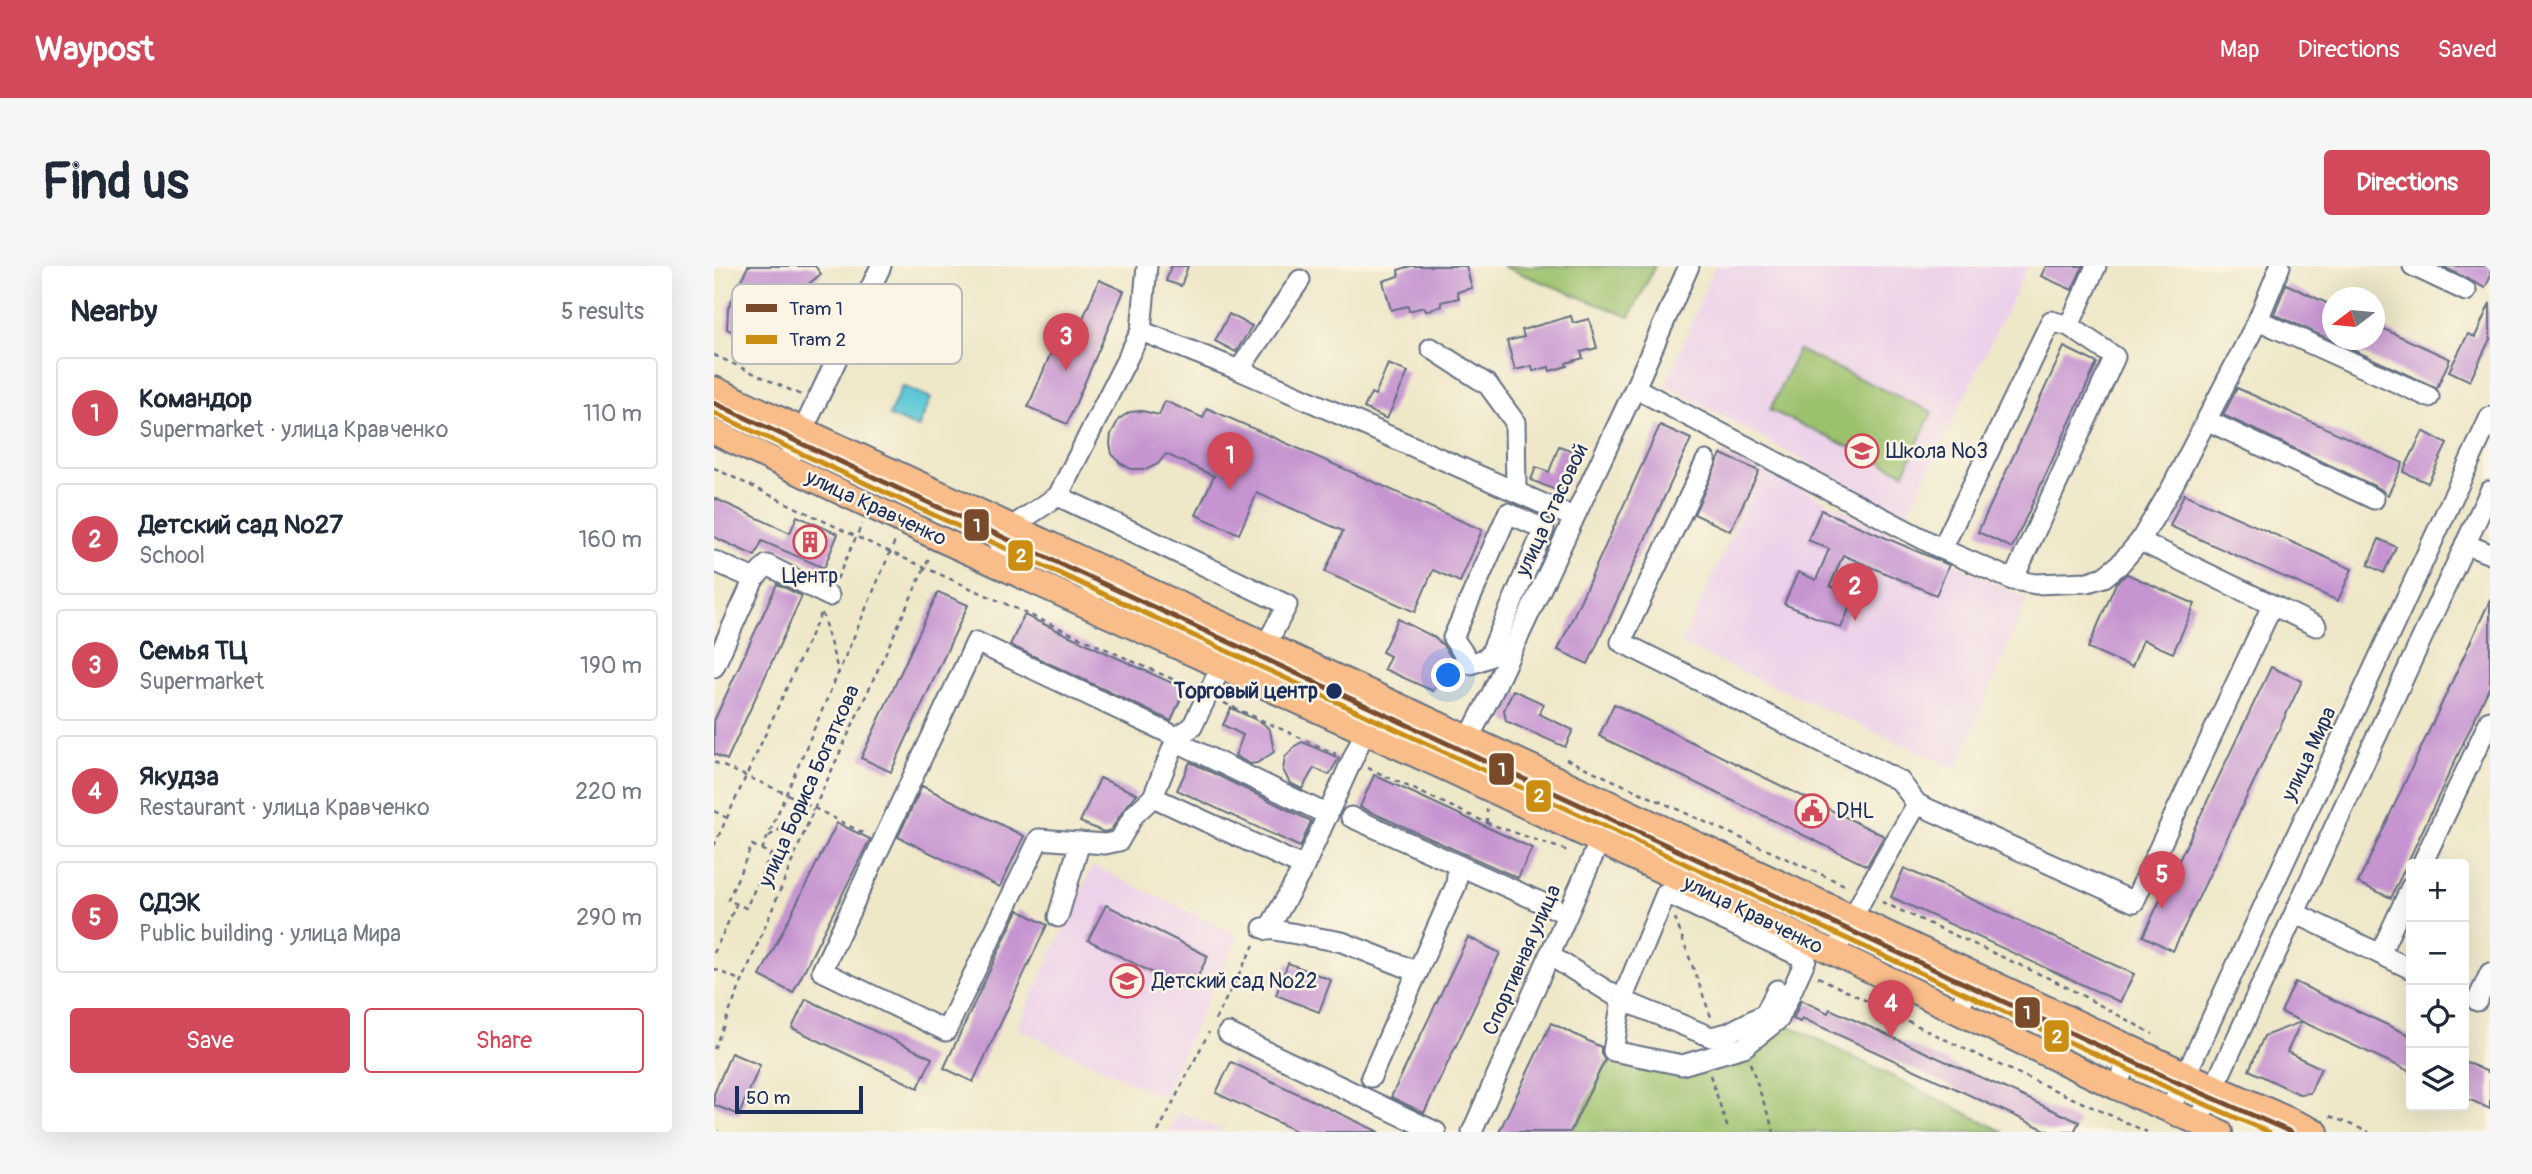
<!DOCTYPE html>
<meta charset="utf-8">
<style>
body{margin:0;font-family:Pangolin,sans-serif;background:#f6f6f7;color:#1f2937}
.controls{position:absolute;right:21px;bottom:21px;display:grid;overflow:hidden;border-radius:7px;box-shadow:0 7px 28px #0002}
.controls button{width:63px;height:63px;display:grid;place-items:center;padding:0;border:0;border-bottom:2px solid #e0e1e3;background:#fff;color:#1f2937;font:35px sans-serif}
.compass{position:absolute;left:1608px;top:21px;width:63px;height:63px;border-radius:50%;background:#fff;box-shadow:0 7px 28px #0002;rotate:254deg}
.scale{position:absolute;left:21px;bottom:18px;width:128px;box-sizing:border-box;padding-left:7px;border:4px solid #1b2f5e;border-top:0;font-size:19px;line-height:24px;white-space:nowrap;color:#1b2f5e;-webkit-text-stroke:5px #fcf5e5;paint-order:stroke}
.you{position:absolute;left:735px;top:410px;width:24px;height:24px;margin:-18px;border:5px solid #fff;border-radius:50%;background:#1a73e8;box-shadow:0 0 0 10px #1a73e833}
.badge{display:grid;place-items:center;width:46px;height:46px;border-radius:50%;background:#d1495b;color:#fff;font-size:23px;font-weight:700}
.pin{position:absolute;translate:-50% -58px;filter:drop-shadow(0 2px 4px #0008)}
.pin::after{content:'';position:absolute;top:37px;width:24px;height:21px;background:inherit;clip-path:polygon(0 0,100% 0,50% 100%)}
.list{margin:0;padding:0;list-style:none}
h2{display:flex;justify-content:space-between;align-items:center;height:91px;margin:0;padding:0 28px;font-size:30px}
h2 small{font-size:23px;font-weight:400;color:#747a83}
.list li{display:grid;grid-template-columns:46px 1fr auto;gap:21px;align-items:center;box-sizing:border-box;height:112px;margin:0 14px 14px;padding:0 14px;border:2px solid #e0e1e3;border-radius:7px}
.list b{display:block;font-size:26px;white-space:nowrap}
.list p{margin:0;font-size:23px;white-space:nowrap;color:#747a83}
.list em{font-size:23px;font-style:normal;color:#747a83}
.actions{display:flex;gap:14px;padding:21px 28px}
.actions a{flex:1;padding:16px 0;border:2px solid #d1495b;border-radius:7px;text-align:center;font-size:24px;color:#d1495b}
.actions .main{background:#d1495b;color:#fff}
.icon{flex:none;width:38px;height:38px;fill:none;stroke:currentColor;stroke-width:2;stroke-linecap:round;stroke-linejoin:round}
.map{position:relative;flex:none;width:1776px;height:866px;overflow:hidden;border-radius:7px}
header{display:flex;align-items:center;gap:42px;box-sizing:border-box;height:98px;padding:0 35px;background:#d1495b;color:#fff}
header strong{font-size:33px}
nav{display:flex;gap:38px;margin-inline-start:auto;font-size:24px}
.intro{display:flex;align-items:center;justify-content:space-between;box-sizing:border-box;height:168px;padding:0 42px}
h1{margin:0;font-size:49px}
.button{padding:18px 32px;border-radius:7px;background:#d1495b;color:#fff;font-size:24px;font-weight:700}
main{display:flex;gap:42px;padding:0 42px}
aside{flex:1;background:#fff;border-radius:7px;box-shadow:0 7px 28px #0002}
.map>svg:first-child{display:block}
</style>
<header>
<strong>Waypost</strong>
<nav><a>Map</a><a>Directions</a><a>Saved</a></nav>
</header>
<div class="intro"><h1>Find us</h1><a class="button">Directions</a></div>
<main>
<aside>
<h2>Nearby<small>5 results</small></h2>
<ul class="list">
<li><span class="badge">1</span><div><b>Командор</b><p>Supermarket · улица Кравченко</p></div><em>110 m</em></li>
<li><span class="badge">2</span><div><b>Детский сад №27</b><p>School</p></div><em>160 m</em></li>
<li><span class="badge">3</span><div><b>Семья ТЦ</b><p>Supermarket</p></div><em>190 m</em></li>
<li><span class="badge">4</span><div><b>Якудза</b><p>Restaurant · улица Кравченко</p></div><em>220 m</em></li>
<li><span class="badge">5</span><div><b>СДЭК</b><p>Public building · улица Мира</p></div><em>290 m</em></li>
</ul>
<div class="actions"><a class="main">Save</a><a>Share</a></div>
</aside>
<div class="map">
<svg width="1776" height="866" viewBox="0 0 1776 866">
<rect width="100%" height="100%" fill="#fcf5e5"/>
<filter id="ink" filterUnits="userSpaceOnUse"><feTurbulence type="fractalNoise" baseFrequency=".0143" numOctaves="2"/><feDisplacementMap in="SourceGraphic" scale="14" xChannelSelector="R" yChannelSelector="G"/><feConvolveMatrix kernelMatrix="1 2 1 2 8 2 1 2 1" color-interpolation-filters="sRGB"/></filter>
<filter id="wash" filterUnits="userSpaceOnUse"><feTurbulence type="fractalNoise" baseFrequency=".00686" numOctaves="4" result="noise"/><feDisplacementMap in="SourceGraphic" scale="28" xChannelSelector="R" yChannelSelector="G"/><feGaussianBlur stdDeviation="1.57" result="paint"/><feColorMatrix in="noise" values="0 0 0 0 0 0 0 0 0 0 0 0 0 0 0 0 0 1.4 0 .05"/><feComposite in="paint" operator="in"/></filter>
<g filter="url(#wash)">
<rect width="100%" height="100%" fill="#eee7c8"/>
<!-- built -->
<g fill="#ecd1ea">
<path d="M1001,0H1314L1192,251L952,119Z"/>
<path d="M1048,204L1313,333L1243,503L967,378Z"/>
<path d="M379,600L524,669L448,831L303,762Z"/>
<path d="M465,845L510,866H455Z"/>
</g>
<!-- green -->
<g fill="#9bc16c" stroke="#5b7865" stroke-width="2">
<path d="M788,0H941L916,51Z"/>
<path d="M1084,84L1218,146L1190,207L1056,144Z"/>
<path d="M1065,753L1076,760L1290,866H859L899,785L968,799L1030,781Z"/>
</g>
<!-- water -->
<path fill="#5dc8d7" stroke="#3c7c9a" stroke-width="2" d="M188,120L217,132L204,162L175,150Z"/>
<g id="blocks">
<!-- building -->
<g fill="#c694d1">
<path d="M34,0H101L107,8L78,31L60,67L45,59L30,72L13,63L14,42Z"/>
<path d="M457,0H474L467,20L452,15Z"/>
<path d="M697,0H752L758,22L743,26L745,32L727,36L728,40L712,45L710,41L695,45L694,40L677,44L669,15L685,10L684,4Z"/>
<path d="M1332,0H1369L1358,24L1327,10Z"/>
<path d="M1728,0H1776V12L1771,22Z"/>
<path d="M385,14L410,25L353,158L314,141L344,70L365,62Z"/>
<path d="M1572,18L1619,40V74H1661V59L1736,93L1723,122L1560,48Z"/>
<path d="M1776,37V73L1756,115L1735,105L1754,68L1761,71Z"/>
<path d="M515,48L538,60L522,86L501,75Z"/>
<path d="M857,50L859,57L875,53L883,82L867,86L869,92L852,97L853,100L836,105L835,101L819,105L818,100L801,104L793,75L810,71L808,64Z"/>
<path d="M1350,81L1383,97L1298,282L1264,266Z"/>
<path d="M674,98L694,106L673,153L650,142L657,127L661,129Z"/>
<path d="M1523,122L1689,197L1674,229L1665,222L1509,149Z"/>
<path d="M451,135L489,152L493,142L768,264L746,316L719,304L701,346L611,306L629,265L543,227L525,268L482,249L500,210L452,188L444,198L433,203H417L406,197L398,188L396,178L397,168L405,153L416,146L428,145L445,149Z"/>
<path d="M946,159L977,173L874,398L844,384Z"/>
<path d="M1709,165L1733,178L1714,217L1689,206Z"/>
<path d="M845,180L862,186L846,226L817,214L822,201L835,206Z"/>
<path d="M1007,188L1045,205L1016,265L980,248Z"/>
<path d="M1470,228L1638,303L1624,335L1456,260Z"/>
<path d="M0,232L76,267L83,250L124,268L110,302L48,275L41,290L0,271Z"/>
<path d="M1107,244L1235,299L1222,329L1129,289L1116,320L1140,331L1127,362L1070,338L1084,306L1102,314L1115,283L1094,274Z"/>
<path d="M1665,273L1682,281L1670,307L1654,299Z"/>
<path d="M1413,308L1481,338L1459,387L1429,374L1418,401L1374,382L1402,317Z"/>
<path d="M63,318L88,330L13,494L0,488V455Z"/>
<path d="M224,326L254,339L177,506L147,492Z"/>
<path d="M1776,334V420L1677,632L1644,617Z"/>
<path d="M310,349L471,423L457,455L296,379Z"/>
<path d="M684,353L720,371L728,378L738,392L719,425L670,403L676,390L668,386Z"/>
<path d="M1557,401L1588,415L1459,685L1429,670Z"/>
<path d="M799,424L830,438L825,448L859,464L851,481L792,455L790,444Z"/>
<path d="M900,438L1170,570L1153,600L885,470Z"/>
<path d="M517,442L549,457L556,464L560,486L543,497L536,498L521,490L529,469L509,459Z"/>
<path d="M588,476L625,492L615,509L600,502L588,523L576,517L569,504L571,491L581,480Z"/>
<path d="M476,496L597,555L586,581L463,524Z"/>
<path d="M660,509L818,582L804,612L646,541Z"/>
<path d="M386,512L423,528L410,543L397,564L390,566L366,556Z"/>
<path d="M208,520L310,570L286,621L184,571Z"/>
<path d="M123,557L156,573L79,727L46,710Z"/>
<path d="M1190,602L1420,708L1406,736L1177,631Z"/>
<path d="M392,639L494,690L476,726L374,674Z"/>
<path d="M304,644L333,659L259,816L230,802Z"/>
<path d="M754,671L786,687L710,847L677,831Z"/>
<path d="M574,697L617,714L605,746L562,729Z"/>
<path d="M1581,716L1697,770V806L1567,746Z"/>
<path d="M92,733L218,792L204,822L78,762Z"/>
<path d="M1087,734L1114,747L1116,743L1365,856L1360,866H1336L1088,752L1086,756L1079,753Z"/>
<path d="M1587,756L1573,786L1607,802L1596,827L1585,828L1535,804L1550,770Z"/>
<path d="M837,757L887,781V788L891,794L856,866H785Z"/>
<path d="M17,787L46,799L25,849L0,839V828Z"/>
<path d="M1750,795L1776,807V843L1750,831Z"/>
<path d="M517,796L665,866H584L502,827Z"/>
</g>
</g>
</g>
<g filter="url(#ink)">
<use href="#blocks" fill-opacity="0" stroke="#656f83" stroke-width="2"/>
<g fill="none" stroke-linecap="round" stroke-linejoin="round">
<defs>
<g id="minor">
<path d="M1699,0L1752,25"/>
<path d="M1544,54L1715,131"/>
<path d="M427,65L525,104L859,251"/>
<path d="M717,82L774,119L801,156L802,224"/>
<path d="M525,104L586,14"/>
<path d="M921,122L1228,283L1299,314L1322,318L1374,316L1390,311L1405,299L1426,275L1458,221L1544,54L1566,0"/>
<path d="M1492,154L1660,233"/>
<path d="M992,195L907,376L1186,515L1203,538L1151,628L1120,688"/>
<path d="M72,200L167,0"/>
<path d="M344,230L573,339L552,379"/>
<path d="M794,247L830,263L775,391L757,398L739,372Z"/>
<path d="M1426,275L1602,360"/>
<path d="M1751,278L1776,288"/>
<path d="M1228,283L1337,55L1355,60"/>
<path d="M0,295L40,313L0,401"/>
<path d="M280,297L297,261L344,230L427,65L433,0"/>
<path d="M40,313L53,299L115,330"/>
<path d="M1299,314L1401,91L1355,60L1382,0"/>
<path d="M374,338L389,304"/>
<path d="M463,471L478,461L524,366"/>
<path d="M461,475L614,549"/>
<path d="M738,505L778,427L921,122L975,0"/>
<path d="M439,531L420,549L405,575L391,578L325,573L232,765L108,705L262,376L463,471L439,531L590,601L666,432"/>
<path d="M1203,538L1420,636L1558,340"/>
<path d="M637,551L853,648"/>
<path d="M1708,598L1776,454"/>
<path d="M980,620L995,585"/>
<path d="M952,627L1092,693L1065,753L1030,781L968,799L899,785L908,734Z"/>
<path d="M1581,647L1697,703"/>
<path d="M344,651L366,576"/>
<path d="M549,662L628,676L704,706"/>
<path d="M554,664L590,601"/>
<path d="M1666,688L1697,621"/>
<path d="M835,689L908,734L997,771L1014,767L1051,748L1063,724"/>
<path d="M1763,735L1776,707"/>
<path d="M1244,746L1260,709"/>
<path d="M514,767L722,866"/>
<path d="M657,811L742,619L744,599"/>
<path d="M1402,821L1419,783"/>
<path d="M1455,845L1776,151"/>
<path d="M1484,856L1776,225"/>
<path d="M758,866L901,540"/>
</g>
<g id="major">
<path d="M0,123L901,540L1472,808L1602,866"/>
<path d="M0,166L224,272L738,505L1402,821L1506,866"/>
</g>
</defs>
<!-- minor casing -->
<use href="#minor" stroke="#656f83" stroke-width="23"/>
<!-- major casing -->
<use href="#major" stroke="#656f83" stroke-width="28"/>
<!-- path -->
<g stroke="#656f83" stroke-width="2.5" stroke-dasharray="5 5" stroke-linecap="butt">
<path d="M0,89L87,129"/>
<path d="M0,202L143,271L476,421"/>
<path d="M123,313L148,258"/>
<path d="M108,347L125,408"/>
<path d="M510,437L622,488"/>
<path d="M852,493L1133,620"/>
<path d="M0,496L73,528L153,569"/>
<path d="M654,502L773,557L854,585"/>
<path d="M0,545L13,552"/>
<path d="M773,557V543"/>
<path d="M55,570L100,543"/>
<path d="M38,579L57,588L32,642L14,634Z"/>
<path d="M0,580L107,347"/>
<path d="M48,584L181,275"/>
<path d="M1168,636L1345,717L1439,768"/>
<path d="M961,652L997,751"/>
<path d="M0,687L22,639"/>
<path d="M0,703L28,715"/>
<path d="M1104,711L1257,786L1433,866"/>
<path d="M501,754L540,679"/>
<path d="M0,783L100,543L215,292"/>
<path d="M1036,797L1060,866"/>
<path d="M996,809L1015,866"/>
<path d="M1616,850L1655,866"/>
<path d="M0,864L5,866"/>
<path d="M444,866L495,766"/>
</g>
<!-- minor -->
<use href="#minor" stroke="#fff" stroke-width="19"/>
<!-- major -->
<use href="#major" stroke="#f8bd89" stroke-width="24"/>
<defs>
<path id="tram-1" d="M0,137L1467,818L1577,866"/>
<path id="tram-2" d="M0,147L1463,826L1555,866"/>
</defs>
<!-- tram-1 casing -->
<use href="#tram-1" stroke="#fcf5e5" stroke-width="10"/>
<!-- tram-2 casing -->
<use href="#tram-2" stroke="#fcf5e5" stroke-width="10"/>
<!-- tram-1 -->
<use href="#tram-1" stroke="#7a4b2a" stroke-width="5"/>
<!-- tram-2 -->
<use href="#tram-2" stroke="#cb8e13" stroke-width="5"/>
</g>
</g>
<!-- icons -->
<defs>
<symbol id="school-ring" viewBox="-11 -11 22 22"><circle r="9.5" fill="#fcf5e5" stroke="#d1495b" stroke-width="1.5"/><path d="M0-5L7-2L0 1L-7-2ZM-4 1L0 2.5L4 1V4Q0 6-4 4Z" fill="#d1495b"/></symbol>
<symbol id="building-ring" viewBox="-11 -11 22 22"><circle r="9.5" fill="#fcf5e5" stroke="#d1495b" stroke-width="1.5"/><path d="M-4-6H4V6H1V3H-1V6H-4ZM-2.5-4.3h1.7v1.8h-1.7ZM.8-4.3h1.7v1.8H.8ZM-2.5-1h1.7V.8h-1.7ZM.8-1h1.7V.8H.8Z" fill="#d1495b"/></symbol>
<symbol id="civic-ring" viewBox="-11 -11 22 22"><circle r="9.5" fill="#fcf5e5" stroke="#d1495b" stroke-width="1.5"/><path d="M-.6-6.5H3V-4.5H.6V-3L4-1V1h2V6H-6V1h2V-1L-.6-3ZM-1.2 2.5V6h2.4V2.5Z" fill="#d1495b"/></symbol>
</defs>
<g fill-rule="evenodd">
<use href="#school-ring" x="1129" y="166" width="38" height="38"/>
<use href="#building-ring" x="77" y="257" width="38" height="38"/>
<use href="#civic-ring" x="1079" y="526" width="38" height="38"/>
<use href="#school-ring" x="394" y="696" width="38" height="38"/>
</g>
<!-- markers -->
<circle fill="#1b2f5e" stroke="#fcf5e5" stroke-width="2.5" cx="620" cy="425" r="9"/>
<g text-anchor="middle" dominant-baseline="central" stroke-width="5" stroke-linejoin="round" paint-order="stroke">
<!-- poi labels -->
<g font-size="21" fill="#1b2f5e" stroke="#fcf5e5" text-anchor="start">
<text x="1172" y="185">Школа №3</text>
<text x="96" y="310" text-anchor="middle">Центр</text>
<text x="1122" y="545">DHL</text>
<text x="438" y="715">Детский сад №22</text>
</g>
<!-- street labels -->
<g font-size="21" fill="#1b2f5e" stroke="#fcf5e5">
<text transform="translate(162 242) rotate(25)">улица Кравченко</text>
<text transform="translate(838 244) rotate(-65)">улица Стасовой</text>
<text transform="translate(1595 488) rotate(-65)">улица Мира</text>
<text transform="translate(95 520) rotate(-66)">улица Бориса Богаткова</text>
<text transform="translate(1039 649) rotate(26)">улица Кравченко</text>
<text transform="translate(808 694) rotate(-66)">Спортивная улица</text>
</g>
<!-- stop labels -->
<g font-size="21" font-weight="bold" fill="#1b2f5e" stroke="#fcf5e5" text-anchor="end">
<text x="604" y="425">Торговый центр</text>
</g>
</g>
<!-- legend -->
<rect x="18" y="18" width="230" height="80" rx="10" fill="#fcf5e5" stroke="#b8babc" stroke-width="2"/>
<rect x="32" y="38" width="31" height="8" fill="#7a4b2a"/>
<rect x="32" y="69" width="31" height="9" fill="#cb8e13"/>
<g font-size="19" fill="#1b2f5e">
<text x="75" y="49">Tram 1</text>
<text x="75" y="80">Tram 2</text>
</g>
<g stroke="#fcf5e5" stroke-width="2.5">
<rect x="249" y="242" width="27" height="34" rx="7" fill="#7a4b2a"/>
<rect x="293" y="273" width="27" height="33" rx="7" fill="#cb8e13"/>
<rect x="774" y="486" width="27" height="34" rx="7" fill="#7a4b2a"/>
<rect x="811" y="513" width="27" height="34" rx="7" fill="#cb8e13"/>
<rect x="1300" y="730" width="27" height="33" rx="7" fill="#7a4b2a"/>
<rect x="1329" y="753" width="27" height="34" rx="7" fill="#cb8e13"/>
</g>
<g font-size="19" text-anchor="middle" font-weight="bold" fill="#fff">
<text x="263" y="266">1</text>
<text x="307" y="296">2</text>
<text x="788" y="510">1</text>
<text x="825" y="536">2</text>
<text x="1313" y="753">1</text>
<text x="1343" y="777">2</text>
</g>
</svg>
<div class="controls">
<button>+</button>
<button>−</button>
<button><svg class="icon" aria-label="locate" viewBox="0 0 24 24"><circle cx="12" cy="12" r="6"/><path d="M12 2v4M12 18v4M2 12h4M18 12h4"/></svg></button>
<button><svg class="icon" aria-label="layers" viewBox="0 0 24 24"><path d="M12 4l9 5-9 5-9-5zM3 14l9 5 9-5"/></svg></button>
</div>
<svg class="compass" viewBox="-18 -18 36 36"><path d="M0-13l5 13h-10z" fill="#e53935"/><path d="M0 13l5-13h-10z" fill="#747a83"/></svg>
<div class="scale">50 m</div>
<div class="you"></div>
<div class="pin badge" style="left:516px;top:224px">1</div>
<div class="pin badge" style="left:1141px;top:355px">2</div>
<div class="pin badge" style="left:352px;top:105px">3</div>
<div class="pin badge" style="left:1177px;top:772px">4</div>
<div class="pin badge" style="left:1448px;top:643px">5</div>
</div>
</main>
